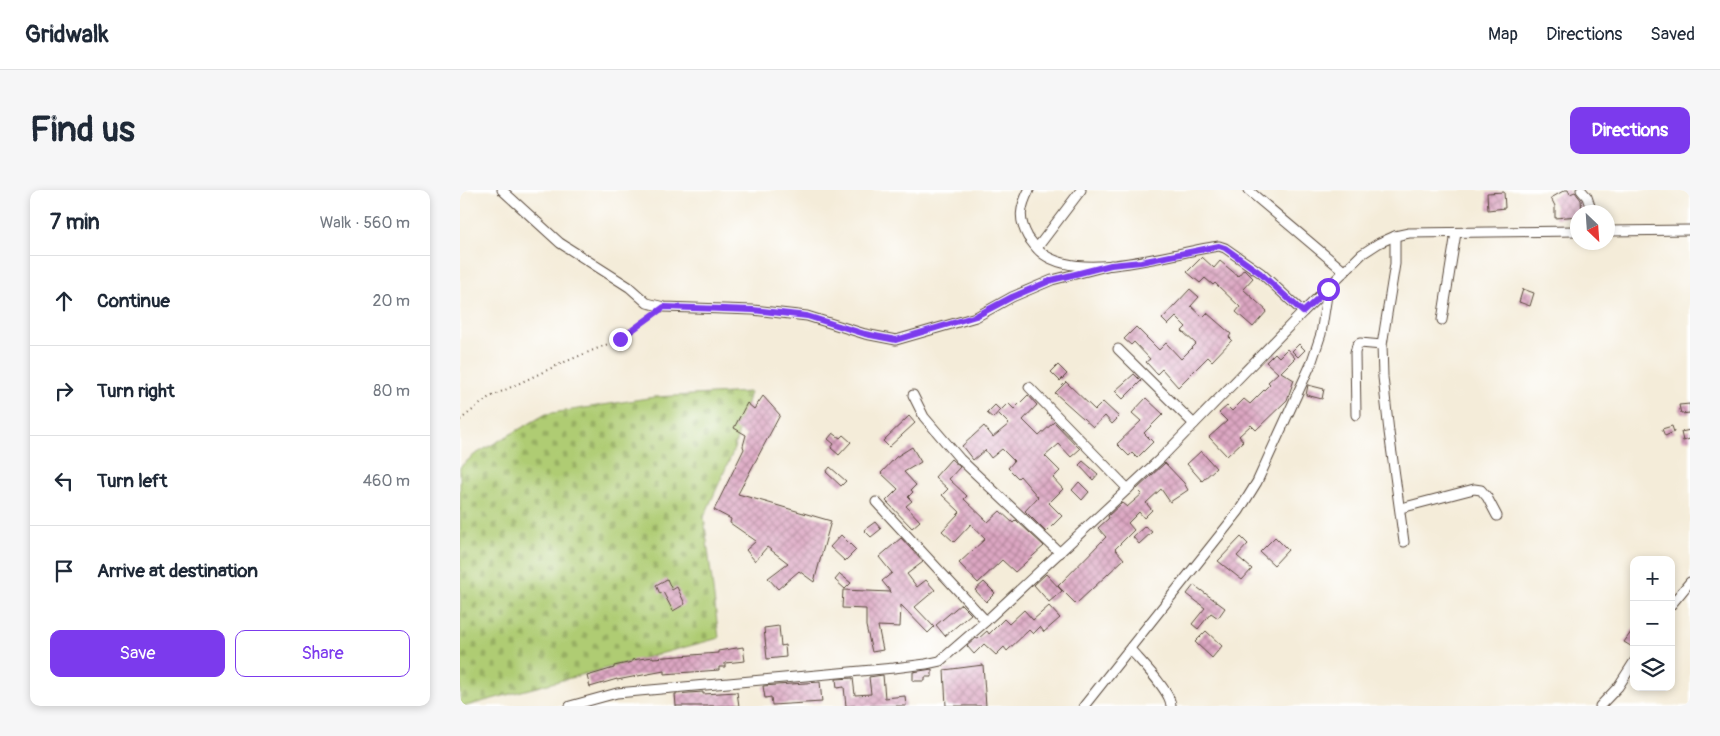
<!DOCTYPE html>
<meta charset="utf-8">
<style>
body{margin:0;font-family:Pangolin,sans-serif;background:#f6f6f7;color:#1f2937}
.controls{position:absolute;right:15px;bottom:15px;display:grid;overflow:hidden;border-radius:10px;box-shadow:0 2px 8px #0003}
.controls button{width:45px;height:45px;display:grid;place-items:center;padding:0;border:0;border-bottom:1px solid #e0e1e3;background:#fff;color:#1f2937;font:25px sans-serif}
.compass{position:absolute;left:1110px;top:15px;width:45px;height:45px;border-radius:50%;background:#fff;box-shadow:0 2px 8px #0003;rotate:155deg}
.stop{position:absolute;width:15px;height:15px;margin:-11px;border:4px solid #7c3aed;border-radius:50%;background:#fff}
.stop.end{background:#7c3aed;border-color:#fff;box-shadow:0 1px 5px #0008}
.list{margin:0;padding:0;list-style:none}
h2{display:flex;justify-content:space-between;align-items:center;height:65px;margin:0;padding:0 20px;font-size:21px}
h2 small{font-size:16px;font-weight:400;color:#747a83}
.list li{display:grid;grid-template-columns:32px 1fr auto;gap:15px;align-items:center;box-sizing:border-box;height:90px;padding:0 20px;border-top:1px solid #e0e1e3}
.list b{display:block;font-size:19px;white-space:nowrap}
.list em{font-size:16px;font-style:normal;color:#747a83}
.actions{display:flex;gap:10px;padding:15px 20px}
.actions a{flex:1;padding:11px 0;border:1px solid #7c3aed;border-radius:10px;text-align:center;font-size:18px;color:#7c3aed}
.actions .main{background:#7c3aed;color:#fff}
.icon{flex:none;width:28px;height:28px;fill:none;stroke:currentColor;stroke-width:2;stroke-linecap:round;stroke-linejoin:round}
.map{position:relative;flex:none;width:1230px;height:516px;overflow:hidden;border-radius:10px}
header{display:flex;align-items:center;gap:30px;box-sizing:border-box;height:70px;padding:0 25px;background:#fff;border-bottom:1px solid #e0e1e3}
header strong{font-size:24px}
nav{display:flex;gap:28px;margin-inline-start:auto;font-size:18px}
.intro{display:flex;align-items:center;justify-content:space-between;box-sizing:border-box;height:120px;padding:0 30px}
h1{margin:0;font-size:35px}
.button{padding:12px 22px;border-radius:10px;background:#7c3aed;color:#fff;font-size:18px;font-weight:700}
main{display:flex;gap:30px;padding:0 30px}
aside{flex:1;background:#fff;border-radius:10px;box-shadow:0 2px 8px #0003}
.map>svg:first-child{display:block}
</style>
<header>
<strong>Gridwalk</strong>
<nav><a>Map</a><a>Directions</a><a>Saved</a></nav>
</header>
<div class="intro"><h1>Find us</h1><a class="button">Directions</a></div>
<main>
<aside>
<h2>7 min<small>Walk · 560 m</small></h2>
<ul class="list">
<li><svg class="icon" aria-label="ahead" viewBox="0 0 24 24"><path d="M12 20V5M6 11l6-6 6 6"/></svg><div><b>Continue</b></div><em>20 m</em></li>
<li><svg class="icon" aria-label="right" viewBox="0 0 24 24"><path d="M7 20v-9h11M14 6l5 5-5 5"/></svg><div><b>Turn right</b></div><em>80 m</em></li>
<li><svg class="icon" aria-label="left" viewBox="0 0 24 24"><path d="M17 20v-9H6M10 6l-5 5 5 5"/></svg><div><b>Turn left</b></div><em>460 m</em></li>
<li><svg class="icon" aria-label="arrive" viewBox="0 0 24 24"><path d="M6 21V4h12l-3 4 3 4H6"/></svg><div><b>Arrive at destination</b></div></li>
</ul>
<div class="actions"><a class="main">Save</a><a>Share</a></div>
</aside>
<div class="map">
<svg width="1230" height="516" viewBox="0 0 1230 516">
<defs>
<pattern id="cemetery-stones" width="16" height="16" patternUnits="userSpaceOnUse" patternTransform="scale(1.25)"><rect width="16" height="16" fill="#afcc73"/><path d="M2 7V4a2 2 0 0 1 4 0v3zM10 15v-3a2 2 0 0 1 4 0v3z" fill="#97af63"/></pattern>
<pattern id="building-cross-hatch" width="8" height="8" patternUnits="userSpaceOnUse" patternTransform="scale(1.25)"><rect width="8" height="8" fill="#dca6c2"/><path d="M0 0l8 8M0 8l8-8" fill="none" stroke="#b4879d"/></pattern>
</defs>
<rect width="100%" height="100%" fill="#fff"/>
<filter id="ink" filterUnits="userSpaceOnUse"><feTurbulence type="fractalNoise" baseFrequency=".02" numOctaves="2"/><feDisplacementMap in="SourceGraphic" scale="10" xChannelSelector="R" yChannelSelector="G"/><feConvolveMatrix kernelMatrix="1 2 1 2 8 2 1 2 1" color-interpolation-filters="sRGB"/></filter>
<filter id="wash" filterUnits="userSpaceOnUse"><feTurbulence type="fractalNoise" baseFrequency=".0096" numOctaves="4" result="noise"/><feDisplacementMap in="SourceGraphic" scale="20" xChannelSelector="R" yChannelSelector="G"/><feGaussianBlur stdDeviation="1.12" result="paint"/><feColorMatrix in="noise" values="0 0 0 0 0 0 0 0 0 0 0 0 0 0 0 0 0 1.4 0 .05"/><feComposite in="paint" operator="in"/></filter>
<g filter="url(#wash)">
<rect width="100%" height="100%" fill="#f4ecd9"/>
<!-- cemetery -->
<path fill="url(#cemetery-stones)" stroke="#757b48" d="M290,202L273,262L244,327L259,448L6,516H0V277L14,265L86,224L194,207Z"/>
<g id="blocks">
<!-- building -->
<g fill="url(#building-cross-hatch)">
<path d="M1105,0H1108L1110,4L1115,2L1121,10L1122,22H1118V26L1095,28V16L1091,8Z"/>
<path d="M1044,2L1045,18L1028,20L1027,3Z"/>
<path d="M742,67L754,78L760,71L778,86L784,79L793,88L783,99L807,121L793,137L776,122L780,117L755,93L753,95L745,88L740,93L727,82Z"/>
<path d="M730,99L739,107L731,116L743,127L747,123L771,144L769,147L772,150L752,171L748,167L718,197L702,179L697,184L686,172L690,169L674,152L671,155L664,149L676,137L699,160L706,153L721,169L736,154L722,141L726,137L716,127L708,135L702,129Z"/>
<path d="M1063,99L1074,103L1070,116L1059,112Z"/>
<path d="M839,154L845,160L838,167L832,161Z"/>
<path d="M827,159L835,168L821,182L834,190L827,210L796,240L791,235L779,246L783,251L767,266L749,247L767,231L759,223L767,216L772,221L784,209L790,214L810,194L808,192L818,183L806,172L815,163L819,167Z"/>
<path d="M598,175L607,184L600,191L591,182Z"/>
<path d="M674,184L681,191L663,209L655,201Z"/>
<path d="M606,192L635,220L643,212L659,227L652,234L645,226L633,237L595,203Z"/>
<path d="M848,195L864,199L862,209L846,205Z"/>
<path d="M568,205L577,215L563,230L579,246L594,232L620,259L611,267L599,254L585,266L600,281L593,288L603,299L589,313L602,326L586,342L565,321L578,307L560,286L558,288L548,278L554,271L542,259L531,268L525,260L513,270L502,256L524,236L533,247L549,234L538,223L548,213L554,219Z"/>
<path d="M303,206L320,225L278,304L371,331L354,392L339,381L318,399L308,388L328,373L307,357L295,371L286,360L296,351L270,333L271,329L254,320L284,259L283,256L286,245L274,238L287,213L294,219Z"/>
<path d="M686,208L703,224L684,243L693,252L677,268L672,263L669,266L657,254L681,231L672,223Z"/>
<path d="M1230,214V223L1221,224L1219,215Z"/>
<path d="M535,215L540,220L533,228L527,223Z"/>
<path d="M449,226L455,233L429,257L423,251Z"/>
<path d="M1212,236L1214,242L1205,246L1202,239Z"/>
<path d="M1230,240V249L1223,251L1221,242Z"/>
<path d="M373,243L380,248L383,245L391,252L379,265L371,258L374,254L368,249Z"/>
<path d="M452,257L461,272L444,282L456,295L451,300L453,302L448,307L452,311L446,316L460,331L452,338L426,311L438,299L421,283L436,267Z"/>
<path d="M741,261L756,278L742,291L727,274Z"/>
<path d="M491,269L500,277L489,289L507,306L504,309L528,332L540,321L553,333L556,330L584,356L555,382L542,370L518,393L499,373L525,349L511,334L494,352L482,341L500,322L482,305L488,299L475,287Z"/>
<path d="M623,271L638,284L633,290L619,275Z"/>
<path d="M705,273L724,293L728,300L710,312L701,299L686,313L692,320L684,328L679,322L668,333L674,340L655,359L664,369L616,414L598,396L646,347L638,338L649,328L648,326L662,313L667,317L682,304L677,299Z"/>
<path d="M370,277L386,291L381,296L366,282Z"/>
<path d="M619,292L629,302L622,310L612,300Z"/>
<path d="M415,332L421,339L411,347L404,340Z"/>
<path d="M685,336L692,342L679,354L673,347Z"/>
<path d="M381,345L396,360L385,371L370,357Z"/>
<path d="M781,347L788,354L777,366L792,379L782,390L758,371Z"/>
<path d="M815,347L828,360L814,375L800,362Z"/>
<path d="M441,348L463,372L447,384L457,397L466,390L475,400L455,417L474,437L468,443L441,415L440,437L418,436L423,460L412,462L406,436V419L382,418L383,400L431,402L422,391L432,383L419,367Z"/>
<path d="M380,384L391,393L385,399L375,390Z"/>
<path d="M586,384L602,401L589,412L574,395Z"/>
<path d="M207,389L212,400L217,397L225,414L213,421L203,402L200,404L196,395Z"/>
<path d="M524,392L535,403L526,412L515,400Z"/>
<path d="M734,395L765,418L758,428L751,423L738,439L732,434L745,418L727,404Z"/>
<path d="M501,414L511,424L485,446L476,435Z"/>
<path d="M589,416L600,428L584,442L580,437L573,444L569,440L547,461L544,457L536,465L524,454L514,464L507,456L516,448L518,449L527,441L529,444L544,429L549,434L564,420L573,430Z"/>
<path d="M319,436L321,456L325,455L326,467L307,469L304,438Z"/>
<path d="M1174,438V458L1164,452Z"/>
<path d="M746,441L762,456L752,468L735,452Z"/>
<path d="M283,457L285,471L265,473V477H259V480L204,484V481L157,490V489L130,497L127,486L154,478V476L172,472V470L193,467V468L258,463V461Z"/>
<path d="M523,475L526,516H486L484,480Z"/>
<path d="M472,479V487H465V491H453V482Z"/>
<path d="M423,485L425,508L445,506L446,516H386L384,497L377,498L376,489L393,488L395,505L411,504L409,487Z"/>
<path d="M360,492L362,512L312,515L311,507L305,508L303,496Z"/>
<path d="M243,502V504L277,502L279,516H216L215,504Z"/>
</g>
</g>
</g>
<g filter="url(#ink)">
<use href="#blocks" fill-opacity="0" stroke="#57473a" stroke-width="1"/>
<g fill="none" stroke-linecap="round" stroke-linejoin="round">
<defs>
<g id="minor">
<path d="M42,0L100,53L169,97L187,113L204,117L293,120L347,126L405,144L436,150L516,127L552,107L592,90L651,75"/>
<path d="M569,0C560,18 558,29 568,47C572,52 577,60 583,64C623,93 714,62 759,56L765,58L801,83L843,122"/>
<path d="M788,0L885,82"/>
<path d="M1121,0L1127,7L1132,22"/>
<path d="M1148,41L1230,40"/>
<path d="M935,46V74L922,155L923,187L929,242L944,352"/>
<path d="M577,58L621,0"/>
<path d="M982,130L996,43"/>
<path d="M658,159L734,234"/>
<path d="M569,197L668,299"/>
<path d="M453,205L464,227L500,269L600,363"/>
<path d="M896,225L895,163L897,155L900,153L922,155"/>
<path d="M416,312L526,431"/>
<path d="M941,318L1014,299L1021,300L1027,307L1037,326"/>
<path d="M1211,415L1230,392"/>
<path d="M670,459C680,471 711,501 711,516"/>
<path d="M110,516L157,503L434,478L466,474L480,471L526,431L700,269L843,122L902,64L919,53L935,46L949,43L1118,41"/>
<path d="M624,516L779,321L797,292L851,174L861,144L868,99"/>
<path d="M1140,516L1158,497L1174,472"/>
</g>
</defs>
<!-- minor casing -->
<use href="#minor" stroke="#57473a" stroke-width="11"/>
<!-- path -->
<path stroke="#57473a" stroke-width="2" stroke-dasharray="1 4" stroke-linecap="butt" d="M0,230L28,208L100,174L160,149L194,124"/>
<!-- minor -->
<use href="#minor" stroke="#fff" stroke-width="9"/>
</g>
</g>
<g fill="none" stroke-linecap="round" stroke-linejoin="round" filter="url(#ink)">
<!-- route -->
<path stroke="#7c3aed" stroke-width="6" d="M160,149L204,117L293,120L347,126L405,144L436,150L516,126L552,107L592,90L651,75L681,72L759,56L765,58L800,83L843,122L868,99"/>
</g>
</svg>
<div class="controls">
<button>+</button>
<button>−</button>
<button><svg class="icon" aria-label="layers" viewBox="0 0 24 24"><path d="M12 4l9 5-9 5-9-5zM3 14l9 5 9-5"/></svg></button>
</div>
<svg class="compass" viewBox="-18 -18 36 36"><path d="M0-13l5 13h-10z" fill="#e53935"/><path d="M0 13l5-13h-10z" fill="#747a83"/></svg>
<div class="stop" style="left:868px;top:99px"></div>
<div class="stop end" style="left:160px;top:149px"></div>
</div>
</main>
